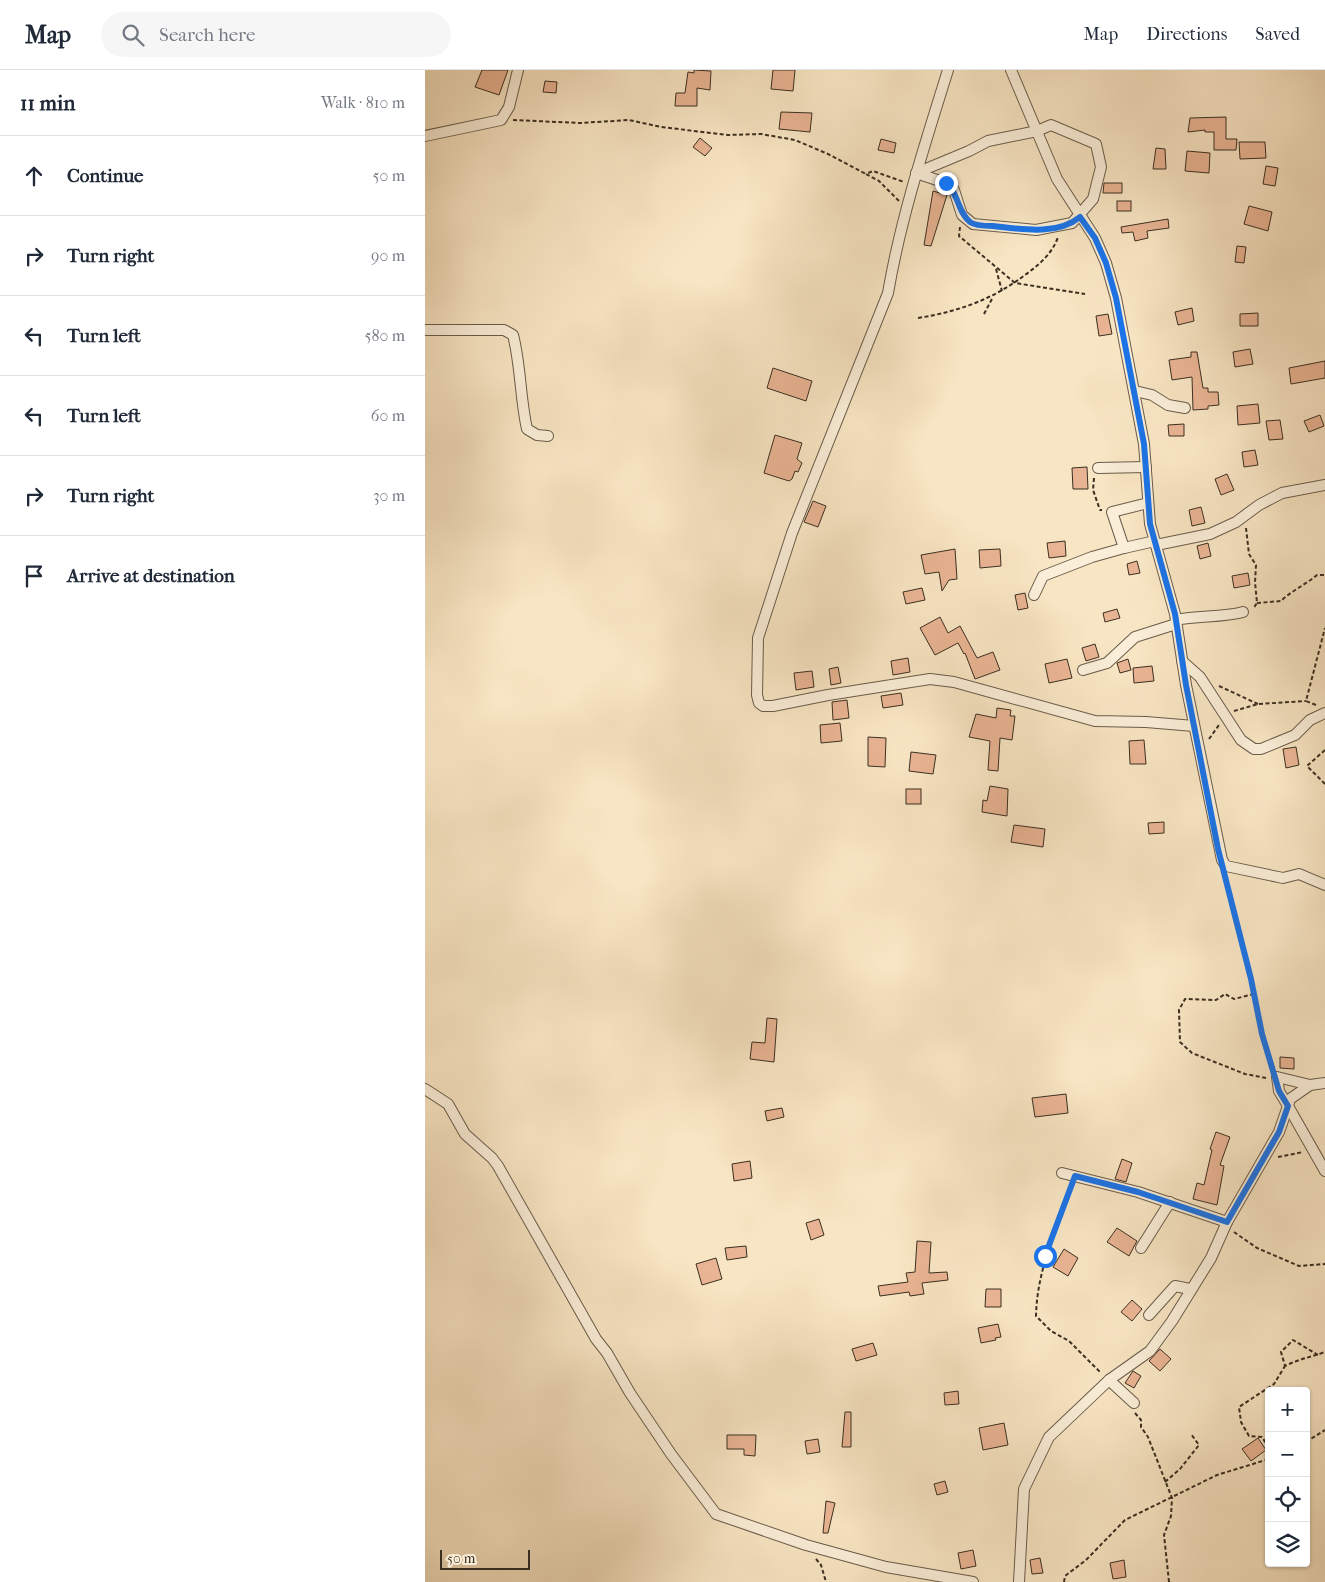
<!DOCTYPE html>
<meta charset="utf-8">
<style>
body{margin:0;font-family:"IM FELL French Canon",serif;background:#f6f6f7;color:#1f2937}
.controls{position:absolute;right:15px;bottom:15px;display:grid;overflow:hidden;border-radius:5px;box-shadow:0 1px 4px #0004}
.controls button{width:45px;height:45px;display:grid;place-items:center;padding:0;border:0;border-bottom:1px solid #e0e1e3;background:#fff;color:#1f2937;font:25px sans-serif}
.scale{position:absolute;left:15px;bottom:12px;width:90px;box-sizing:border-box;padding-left:5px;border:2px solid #3b2f21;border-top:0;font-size:14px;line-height:18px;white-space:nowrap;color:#3b2f21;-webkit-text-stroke:4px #faeed8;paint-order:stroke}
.stop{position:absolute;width:15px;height:15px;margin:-11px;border:4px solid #1a73e8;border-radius:50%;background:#fff}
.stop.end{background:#1a73e8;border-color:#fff;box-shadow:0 1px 5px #0008}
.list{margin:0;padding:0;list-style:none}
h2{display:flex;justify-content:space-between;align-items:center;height:65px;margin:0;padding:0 20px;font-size:21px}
h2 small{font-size:16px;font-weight:400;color:#747a83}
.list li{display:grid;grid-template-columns:32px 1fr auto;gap:15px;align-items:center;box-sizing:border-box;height:80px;padding:0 20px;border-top:1px solid #e0e1e3}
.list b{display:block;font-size:19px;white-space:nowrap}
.list em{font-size:16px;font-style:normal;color:#747a83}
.icon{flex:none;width:28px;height:28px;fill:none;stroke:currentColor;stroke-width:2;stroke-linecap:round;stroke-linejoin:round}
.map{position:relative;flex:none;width:900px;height:1512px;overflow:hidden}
header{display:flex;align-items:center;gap:30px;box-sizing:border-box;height:70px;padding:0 25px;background:#fff;border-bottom:1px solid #e0e1e3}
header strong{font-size:24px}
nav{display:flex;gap:28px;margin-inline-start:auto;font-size:18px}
.search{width:350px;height:45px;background:#f6f6f7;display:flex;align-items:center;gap:12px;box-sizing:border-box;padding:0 18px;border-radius:28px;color:#747a83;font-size:19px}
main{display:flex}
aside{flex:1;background:#fff}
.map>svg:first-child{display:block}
</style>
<header>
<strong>Map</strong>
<div class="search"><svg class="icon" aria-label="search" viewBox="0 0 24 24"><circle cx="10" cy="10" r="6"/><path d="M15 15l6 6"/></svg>Search here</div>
<nav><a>Map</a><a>Directions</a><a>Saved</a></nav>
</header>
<main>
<aside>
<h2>11 min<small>Walk · 810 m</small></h2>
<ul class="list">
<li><svg class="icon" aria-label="ahead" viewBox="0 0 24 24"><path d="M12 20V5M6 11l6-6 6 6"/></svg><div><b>Continue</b></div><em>50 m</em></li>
<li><svg class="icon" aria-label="right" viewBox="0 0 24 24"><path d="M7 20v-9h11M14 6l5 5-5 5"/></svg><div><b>Turn right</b></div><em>90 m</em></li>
<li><svg class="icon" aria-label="left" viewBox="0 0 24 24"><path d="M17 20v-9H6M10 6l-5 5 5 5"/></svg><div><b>Turn left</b></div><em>580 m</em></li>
<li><svg class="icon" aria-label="left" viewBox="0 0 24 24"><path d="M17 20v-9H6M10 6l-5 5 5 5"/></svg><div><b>Turn left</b></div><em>60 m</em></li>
<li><svg class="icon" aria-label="right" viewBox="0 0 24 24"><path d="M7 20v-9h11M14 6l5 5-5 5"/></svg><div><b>Turn right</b></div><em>30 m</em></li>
<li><svg class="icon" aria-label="arrive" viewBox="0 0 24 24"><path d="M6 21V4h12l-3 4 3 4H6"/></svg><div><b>Arrive at destination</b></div></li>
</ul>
</aside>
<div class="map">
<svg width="900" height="1512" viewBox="0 0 900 1512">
<rect width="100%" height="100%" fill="#f8e5c3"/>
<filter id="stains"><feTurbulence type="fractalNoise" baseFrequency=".004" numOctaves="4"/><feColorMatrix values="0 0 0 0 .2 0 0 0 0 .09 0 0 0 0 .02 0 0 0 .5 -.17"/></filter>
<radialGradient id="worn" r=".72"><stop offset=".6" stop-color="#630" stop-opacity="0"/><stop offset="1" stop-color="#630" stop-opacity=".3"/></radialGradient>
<!-- building -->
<g fill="#e9b493" stroke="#3b2f21">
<path d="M57,0H83L74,25L50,17Z"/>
<path d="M269,0L286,1L285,20L272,18V36H250L251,23H260L263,2L269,3Z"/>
<path d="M348,0H370L368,21L346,19Z"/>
<path d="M120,11L132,12L131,23L118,22Z"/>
<path d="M356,42L387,43L385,62L354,59Z"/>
<path d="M801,47V69H812L811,80H789V62H780V60L763,62L765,48Z"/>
<path d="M275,68L287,78L280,86L268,77Z"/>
<path d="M456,69L471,73L469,83L453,80Z"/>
<path d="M814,72H840L841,88L815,89Z"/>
<path d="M731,78L740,79L741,99H728Z"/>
<path d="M762,81L785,83L784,103L760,101Z"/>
<path d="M841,96L853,98L850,116L838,114Z"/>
<path d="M679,113H697V123H678Z"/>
<path d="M508,121L522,125L506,176L499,175Z"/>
<rect x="692" y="131" width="14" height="10"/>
<path d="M824,136L847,142L843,161L819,154Z"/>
<path d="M743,149L744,158L722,161L723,168L710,171L708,162L697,163L696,157Z"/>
<path d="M812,176L821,177L819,193L810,192Z"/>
<path d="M767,238L769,251L753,255L750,242Z"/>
<path d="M833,243V256H815V244Z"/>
<path d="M683,244L687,264L674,266L671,246Z"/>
<path d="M825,279L828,294L810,297L808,282Z"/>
<path d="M766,282H772L778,318H783V322H793L794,335L783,336V339L768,340L767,307L747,310L744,290L766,287Z"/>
<path d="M900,291V308L866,314L864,298Z"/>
<path d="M348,298L387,311L381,331L342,318Z"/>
<path d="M833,334L835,353L813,355L812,336Z"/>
<path d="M895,345L899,356L884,362L879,351Z"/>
<path d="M855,350L858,369L844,370L841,351Z"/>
<path d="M759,354V366H744L743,355Z"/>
<path d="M350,365L377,373L372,389L377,393L373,402L370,401L367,409L364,411L339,403Z"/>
<path d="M830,380L833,395L819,397L817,382Z"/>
<path d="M662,397L663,419H648L647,398Z"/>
<path d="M802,404L809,420L796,425L790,409Z"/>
<path d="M388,431L401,436L393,457L379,452Z"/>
<path d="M776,437L780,453L767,456L764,440Z"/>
<path d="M640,471L641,486L624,488L622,473Z"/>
<path d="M783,473L786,486L775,489L772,476Z"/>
<path d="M530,479L532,509L524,510L517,521L514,502L500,504L496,485Z"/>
<path d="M575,479L576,496L555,498L554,480Z"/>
<path d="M712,491L715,503L704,505L702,494Z"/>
<path d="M823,503L825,515L809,518L807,506Z"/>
<path d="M497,518L500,530L481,534L478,522Z"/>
<path d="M600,523L603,538L593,540L590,525Z"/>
<path d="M692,539L695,548L680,552L678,543Z"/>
<path d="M515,547L523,563L535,556L552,588L568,582L575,600L550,609L540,583L539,584L533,573L510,585L495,558Z"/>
<path d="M670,574L674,587L661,591L657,578Z"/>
<path d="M483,588L485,602L468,605L466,591Z"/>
<path d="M642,589L647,608L624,613L620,594Z"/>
<path d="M703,589L706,600L695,603L692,593Z"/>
<path d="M727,596L729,611L709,613L708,598Z"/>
<path d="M413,597L416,613L406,615L404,599Z"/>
<path d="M387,601L389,617L371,620L369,603Z"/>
<path d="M476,623L478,635L458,638L456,626Z"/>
<path d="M422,630L424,648L408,650L407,632Z"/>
<path d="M572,638L586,640L585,646H590L587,670L575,668L573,701L563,700L565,671L544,667L551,644L571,648Z"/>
<path d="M415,653L417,671L396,673L395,655Z"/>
<path d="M443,667L461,668L460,697L443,696Z"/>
<path d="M719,670L721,694H705L704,671Z"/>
<path d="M871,677L874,695L861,698L858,679Z"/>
<path d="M486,682L511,685L508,704L484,701Z"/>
<path d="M565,716L583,719L582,746L557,742L558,730L562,731Z"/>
<rect x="481" y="719" width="15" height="15"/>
<path d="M739,752V763L724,764L723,753Z"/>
<path d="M589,755L620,759L618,777L586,772Z"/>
<path d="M342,948L352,949L349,992L325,989L327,972L340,973Z"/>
<path d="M855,987L869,988V999L855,998Z"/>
<path d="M641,1024L643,1043L610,1047L607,1028Z"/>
<path d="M357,1038L359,1047L342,1051L340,1041Z"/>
<path d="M791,1062L805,1067L795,1095L799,1096L792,1135L768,1129L772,1113L779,1115L787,1080L785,1079Z"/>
<path d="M697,1089L707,1093L701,1112L690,1109Z"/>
<path d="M325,1091L327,1108L309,1111L307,1094Z"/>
<path d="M394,1149L399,1165L386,1170L381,1153Z"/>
<path d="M692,1158L712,1171L704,1186L682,1172Z"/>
<path d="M492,1171L506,1172L504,1203L522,1202L523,1210L497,1213L499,1224L485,1226L484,1222L455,1226L453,1216L483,1212L481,1203L490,1202Z"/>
<path d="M321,1176L322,1187L302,1190L300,1178Z"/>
<path d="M639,1179L653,1188L643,1206L628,1197Z"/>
<path d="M291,1188L297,1209L277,1215L271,1194Z"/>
<path d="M561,1219H576V1237H560Z"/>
<path d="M707,1230L717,1239L707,1251L696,1242Z"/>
<path d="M573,1254L576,1267L570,1268L571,1270L556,1273L553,1258Z"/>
<path d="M448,1273L452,1285L431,1291L427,1279Z"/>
<path d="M735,1279L746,1289L735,1301L724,1291Z"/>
<path d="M708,1301L716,1306L709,1318L700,1313Z"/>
<path d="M533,1321L534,1334L520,1335L519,1323Z"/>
<path d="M420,1342H426V1377H417Z"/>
<path d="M579,1353L583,1375L558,1380L554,1358Z"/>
<path d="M302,1365H331L330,1386L319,1385V1379H302Z"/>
<path d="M833,1368L841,1380L826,1391L817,1379Z"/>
<path d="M393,1369L395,1382L382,1384L380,1371Z"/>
<path d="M520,1411L523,1422L512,1425L509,1414Z"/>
<path d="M401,1431L410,1433L403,1463H398Z"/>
<path d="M548,1480L551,1496L536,1499L533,1483Z"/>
<path d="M615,1488L618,1503L607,1504L605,1490Z"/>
<path d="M699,1490L701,1507L688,1509L685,1493Z"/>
</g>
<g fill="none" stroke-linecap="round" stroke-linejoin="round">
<defs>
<g id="street">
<path d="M523,0C500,74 476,147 463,223L367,463L333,568L332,625L334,633L338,636H348L403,625L505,609L529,612L670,651L721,652L769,656"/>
<path d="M586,0L632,109L670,168L681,193L691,228L719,374L725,454L750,544L761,615L797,790L801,796L858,808L874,804L900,815"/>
<path d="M626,55L671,74L676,97L668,129L647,153L611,160L548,154L537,145L529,120L521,113L491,103L544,81L563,71L612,61Z"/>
<path d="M0,66L76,50L84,37L93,0"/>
<path d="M0,260H79L88,265C96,296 95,328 102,359L112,365L123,366"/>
<path d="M710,321L727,325L743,335L760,338"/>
<path d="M673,398L721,397"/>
<path d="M723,433L687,442L699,478L730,471"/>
<path d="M731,475L785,464L811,452L834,435L857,423L900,415"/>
<path d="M609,525L618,506L667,487L699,478"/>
<path d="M751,550C773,545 796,548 818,542"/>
<path d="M757,591L775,607L816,670L829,679H836L870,665L885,650L900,643"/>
<path d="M658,600L682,593L710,567L751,554"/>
<path d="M900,1013L885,1015L865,1029L863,1036L900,1101"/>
<path d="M0,1019L23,1034L40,1064L67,1088L73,1096L171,1269L182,1283L205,1323L246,1384L291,1444L381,1475L461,1497L548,1512"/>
<path d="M637,1103L713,1122L802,1152"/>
<path d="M716,1178L745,1132"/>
<path d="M724,1245L750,1216L765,1219"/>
<path d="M684,1310L709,1333"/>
<path d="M594,1512L599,1419L624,1367L684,1310L725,1281L747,1251L786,1188L802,1152L854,1062L863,1036L854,1021L852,1007L885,1015"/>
</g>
</defs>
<!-- street casing -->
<use href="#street" stroke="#6a5c4a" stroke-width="12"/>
<!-- path -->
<g stroke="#3b2f21" stroke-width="2" stroke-dasharray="4 2.5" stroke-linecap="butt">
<path d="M88,50L155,53L204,50L236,57L303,65L336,64L370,70L403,84L441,104"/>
<path d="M474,131L454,111L441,104L448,101L479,112"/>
<path d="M535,157L534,166L590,213L660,224"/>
<path d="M571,199L577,221"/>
<path d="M559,244L568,227"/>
<path d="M493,248C536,241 569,229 604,202C616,193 628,182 633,167"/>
<path d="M669,408L668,420L675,440H677"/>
<path d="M821,458L824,484L831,495L830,512L832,533L828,539"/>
<path d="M832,533L856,531C866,521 880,515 892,505H900"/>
<path d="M794,616L833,634"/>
<path d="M891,635L881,631L900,558"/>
<path d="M809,641L833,634L881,631"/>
<path d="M784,669L794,655"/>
<path d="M900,680L882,696L900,714"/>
<path d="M800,807L826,909L837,964L849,998"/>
<path d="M829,924L809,929L800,924L791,930L760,929L754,940L755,972L767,983L820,1004L841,1008"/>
<path d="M853,1087L878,1082"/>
<path d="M646,1118C631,1160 612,1200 611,1246L626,1261L644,1271L675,1302"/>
<path d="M809,1162L832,1178L874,1196L900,1194"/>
<path d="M893,1285L868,1270L856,1282L860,1296C874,1289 886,1287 900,1282"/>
<path d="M710,1343L716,1350V1357L723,1367L747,1428L746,1446L739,1465L744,1512"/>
<path d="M881,1372L900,1360"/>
<path d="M844,1378L837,1367L824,1366L816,1352L814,1337L849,1314L860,1296"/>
<path d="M740,1412L755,1399L774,1375L766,1364"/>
<path d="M391,1489L396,1495L401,1512"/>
<path d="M639,1512L640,1506L661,1490L700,1450L792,1405L844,1389"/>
</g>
<!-- street -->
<use href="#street" stroke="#faeed8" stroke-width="10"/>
</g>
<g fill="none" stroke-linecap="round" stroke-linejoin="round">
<!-- route -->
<path stroke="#1a73e8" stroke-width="6" d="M521,113C534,124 532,141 545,152C550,156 561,156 568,156C595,159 632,166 655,147L670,168L681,193L691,228L719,374L725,454L750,544L761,615L793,779L826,909L837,964L854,1021L863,1036L854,1062L802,1152L713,1122L650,1106L620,1186"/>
</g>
<rect width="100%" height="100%" filter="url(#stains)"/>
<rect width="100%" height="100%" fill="url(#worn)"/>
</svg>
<div class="controls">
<button>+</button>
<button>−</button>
<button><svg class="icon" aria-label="locate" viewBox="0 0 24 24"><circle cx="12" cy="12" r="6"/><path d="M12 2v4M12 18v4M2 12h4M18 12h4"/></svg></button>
<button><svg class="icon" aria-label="layers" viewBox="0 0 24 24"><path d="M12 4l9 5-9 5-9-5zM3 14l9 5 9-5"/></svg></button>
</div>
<div class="scale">50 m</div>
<div class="stop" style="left:620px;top:1186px"></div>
<div class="stop end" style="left:521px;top:113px"></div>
</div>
</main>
